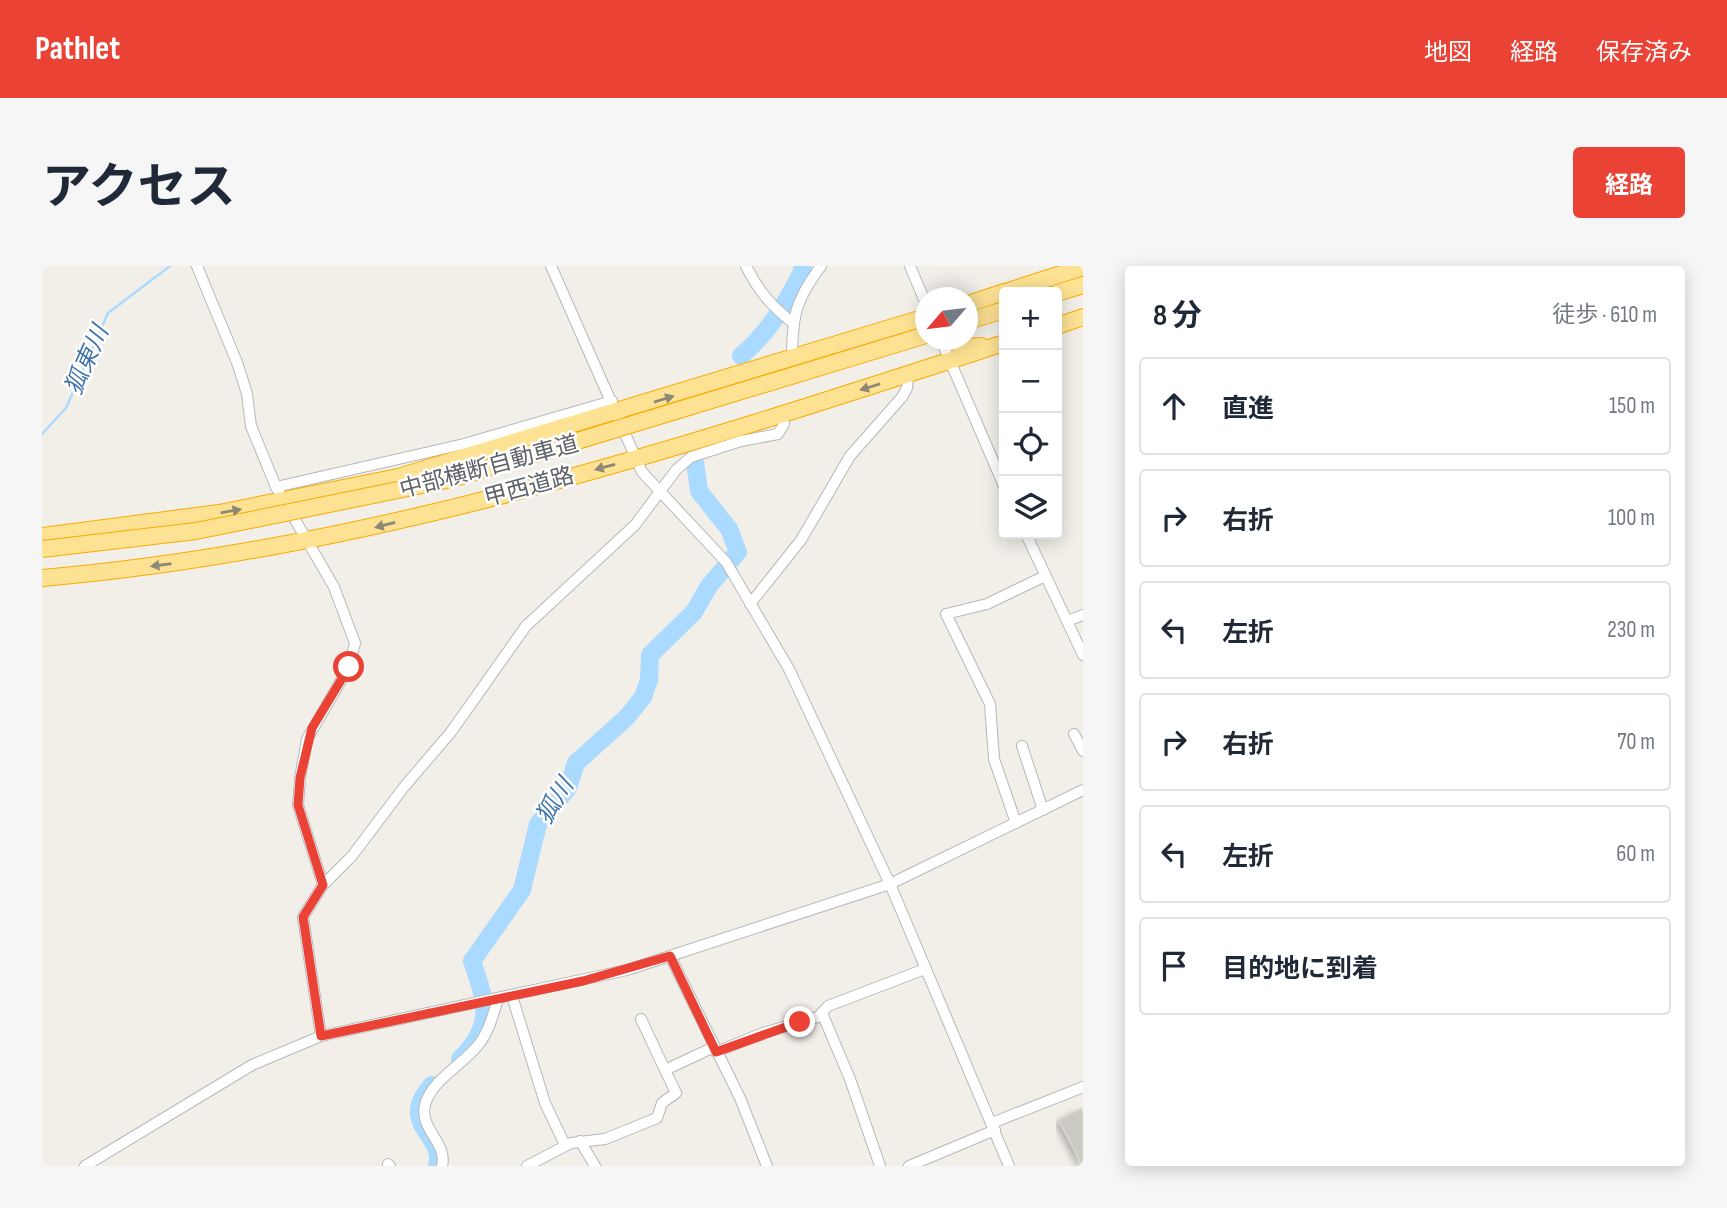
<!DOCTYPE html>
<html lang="ja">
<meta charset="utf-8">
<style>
body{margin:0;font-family:"Sofia Sans Condensed","Noto Sans JP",sans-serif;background:#f6f6f7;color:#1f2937}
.controls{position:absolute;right:21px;top:21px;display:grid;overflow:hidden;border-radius:7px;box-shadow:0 4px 18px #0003}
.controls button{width:63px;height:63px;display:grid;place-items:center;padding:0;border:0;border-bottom:2px solid #e0e1e3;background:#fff;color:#1f2937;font:35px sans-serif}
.compass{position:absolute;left:873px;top:21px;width:63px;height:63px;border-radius:50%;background:#fff;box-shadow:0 4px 18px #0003;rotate:242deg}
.stop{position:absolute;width:21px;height:21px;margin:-16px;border:5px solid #ea4335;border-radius:50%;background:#fff}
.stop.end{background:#ea4335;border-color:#fff;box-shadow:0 2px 7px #0008}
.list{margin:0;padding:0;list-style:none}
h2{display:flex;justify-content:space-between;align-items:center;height:91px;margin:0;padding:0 28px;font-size:30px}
h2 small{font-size:23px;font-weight:400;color:#747a83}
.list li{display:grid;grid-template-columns:46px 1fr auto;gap:21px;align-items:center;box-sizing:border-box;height:98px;margin:0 14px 14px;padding:0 14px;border:2px solid #e0e1e3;border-radius:7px}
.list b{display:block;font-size:26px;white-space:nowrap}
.list em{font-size:23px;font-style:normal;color:#747a83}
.icon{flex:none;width:38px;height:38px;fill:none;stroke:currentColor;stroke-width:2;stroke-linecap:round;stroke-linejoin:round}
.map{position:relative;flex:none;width:1041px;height:900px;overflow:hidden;border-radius:7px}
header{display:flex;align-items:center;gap:42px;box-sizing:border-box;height:98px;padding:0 35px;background:#ea4335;color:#fff}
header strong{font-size:33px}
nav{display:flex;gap:38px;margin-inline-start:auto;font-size:24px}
.intro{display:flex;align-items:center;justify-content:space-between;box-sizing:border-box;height:168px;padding:0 42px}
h1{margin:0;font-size:49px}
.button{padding:18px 32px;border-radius:7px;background:#ea4335;color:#fff;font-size:24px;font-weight:700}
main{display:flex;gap:42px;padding:0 42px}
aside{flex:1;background:#fff;border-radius:7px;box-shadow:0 4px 18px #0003}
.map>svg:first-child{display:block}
</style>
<header>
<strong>Pathlet</strong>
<nav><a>地図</a><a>経路</a><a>保存済み</a></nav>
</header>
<div class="intro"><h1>アクセス</h1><a class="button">経路</a></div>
<main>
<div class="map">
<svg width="1041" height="900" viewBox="0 0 1041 900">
<defs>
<filter id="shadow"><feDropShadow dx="-3.5" dy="3.5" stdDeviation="3.5" flood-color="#0004"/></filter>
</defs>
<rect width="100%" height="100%" fill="#f1efe8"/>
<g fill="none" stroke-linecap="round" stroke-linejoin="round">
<!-- stream -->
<path stroke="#aadaff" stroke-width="2.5" d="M0,168L24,142L66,47L128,0"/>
<!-- river -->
<g stroke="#aadaff" stroke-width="18">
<path d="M699,90C727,66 742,40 759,8L761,0"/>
<path d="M418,793C453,759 444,736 430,695L480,624L496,558L526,522L534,497L585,451L601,431L607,414L608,389L652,346L667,320L696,286L687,263L657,225L653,196"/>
<path d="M390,819C354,859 404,868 395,900"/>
</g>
</g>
<!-- building -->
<path fill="#cccac5" stroke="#d6d1c6" stroke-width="2" filter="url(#shadow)" d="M1039,843L1041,848V900L1017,854Z"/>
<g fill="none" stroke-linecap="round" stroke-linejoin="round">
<defs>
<g id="minor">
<path d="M155,0L196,99L205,128L209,160L234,221L292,321L313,377L307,401L265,473L258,512L256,539L281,619"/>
<path d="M509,0L600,206L684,296L747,403L848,618L967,900"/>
<path d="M704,0C716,24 729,40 750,56"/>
<path d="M868,0L884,38"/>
<path d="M899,74L962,220"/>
<path d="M750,94C750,51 753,35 779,0"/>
<path d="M234,221L422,178L570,135"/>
<path d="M984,268L1041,389"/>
<path d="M708,338L759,274L808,190L860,131L865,122L866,108"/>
<path d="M1025,355L1041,349"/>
<path d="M1032,468L1041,485"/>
<path d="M980,480L1001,544"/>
<path d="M974,557L952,493L948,438L904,348L945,338L1003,310"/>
<path d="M628,690L698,832L725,900"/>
<path d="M470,730L503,837L523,879"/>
<path d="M780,747L808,813L838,900"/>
<path d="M599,753L623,804"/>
<path d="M279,770L261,651L281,619L310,590L362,521L409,466L484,360L593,259L634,204L649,191L699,175L736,168L742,158L740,148"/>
<path d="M674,786L721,767L776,751L786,740L883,703"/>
<path d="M950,857L1041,821"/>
<path d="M538,875L553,900"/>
<path d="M346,898L348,900"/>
<path d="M43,900L210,799L279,770L585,704L848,618L1041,524"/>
<path d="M400,900C406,877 377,863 383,839C389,814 422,798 437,778C447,766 451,748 456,733"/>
<path d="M485,900L529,877L563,873L615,852L620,837L634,827L623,804L672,781"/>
<path d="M867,900L953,864"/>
</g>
<g id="highway">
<path d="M963,26L1041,1"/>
<path d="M1015,27L1041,19"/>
<path d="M926,38L962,26"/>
<path d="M926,55L962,44"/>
<path d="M1015,60L1041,51"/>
<path d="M902,74L929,81L939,80"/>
<path d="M0,270L177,247L356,211L884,51"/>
<path d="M0,312C331,284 648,179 962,77"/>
</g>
</defs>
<!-- minor casing -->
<use href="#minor" stroke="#b5b8bc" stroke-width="12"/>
<!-- highway casing -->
<use href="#highway" stroke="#f9ab00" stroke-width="18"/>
<!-- minor -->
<use href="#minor" stroke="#fff" stroke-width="10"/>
<!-- highway -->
<use href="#highway" stroke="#fde293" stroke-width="16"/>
<defs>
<path id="highway-bridge" d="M0,283L154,265L410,213L884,69"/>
</defs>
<!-- highway-bridge casing -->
<use href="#highway-bridge" stroke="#f9ab00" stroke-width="18" stroke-linecap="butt"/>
<!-- highway-bridge -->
<use href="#highway-bridge" stroke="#fde293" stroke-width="16"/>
</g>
<!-- one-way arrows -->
<defs><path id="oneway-solid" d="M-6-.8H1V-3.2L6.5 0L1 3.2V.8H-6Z" transform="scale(1.75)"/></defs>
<g fill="#8e8975">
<use href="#oneway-solid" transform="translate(828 121) rotate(163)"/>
<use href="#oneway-solid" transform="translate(622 133) rotate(-17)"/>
<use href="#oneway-solid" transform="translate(563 201) rotate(165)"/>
<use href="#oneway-solid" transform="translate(189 245) rotate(-10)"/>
<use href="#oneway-solid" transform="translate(343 259) rotate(166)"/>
<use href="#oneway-solid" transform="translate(119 299) rotate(172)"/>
</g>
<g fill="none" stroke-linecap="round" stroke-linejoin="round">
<!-- route -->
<path stroke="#ea4335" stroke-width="9" d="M307,401L270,462L258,512L256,539L281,619L261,651L279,770L541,715L628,690L674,786L758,756"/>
</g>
<g text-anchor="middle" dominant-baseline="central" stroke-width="5" stroke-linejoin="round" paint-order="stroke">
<!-- street labels -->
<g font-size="23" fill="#5f6368" stroke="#fff">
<text transform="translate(447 201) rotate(-15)">中部横断自動車道</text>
<text transform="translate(487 221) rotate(-15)">甲西道路</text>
</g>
<!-- water labels -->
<g font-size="24" font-style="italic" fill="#4174aa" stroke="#fff">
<text transform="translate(45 94) rotate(-66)">狐東川</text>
<text transform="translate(513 535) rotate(-58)">狐川</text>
</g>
</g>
</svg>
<div class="controls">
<button>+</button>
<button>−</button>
<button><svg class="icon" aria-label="locate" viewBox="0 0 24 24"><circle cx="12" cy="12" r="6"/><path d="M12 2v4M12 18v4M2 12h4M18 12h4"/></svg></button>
<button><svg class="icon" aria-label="layers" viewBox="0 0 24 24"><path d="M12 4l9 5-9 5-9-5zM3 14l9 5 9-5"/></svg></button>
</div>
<svg class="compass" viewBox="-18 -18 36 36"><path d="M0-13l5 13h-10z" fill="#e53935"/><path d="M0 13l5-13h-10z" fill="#747a83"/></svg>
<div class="stop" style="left:307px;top:401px"></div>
<div class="stop end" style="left:758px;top:756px"></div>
</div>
<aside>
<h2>8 分<small>徒歩 · 610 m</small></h2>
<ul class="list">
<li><svg class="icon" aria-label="ahead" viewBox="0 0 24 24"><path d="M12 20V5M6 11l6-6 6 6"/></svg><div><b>直進</b></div><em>150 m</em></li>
<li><svg class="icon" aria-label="right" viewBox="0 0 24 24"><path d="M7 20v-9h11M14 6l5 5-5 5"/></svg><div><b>右折</b></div><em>100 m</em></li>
<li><svg class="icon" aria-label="left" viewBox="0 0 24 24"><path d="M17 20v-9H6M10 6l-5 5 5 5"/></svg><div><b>左折</b></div><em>230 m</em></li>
<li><svg class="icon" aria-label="right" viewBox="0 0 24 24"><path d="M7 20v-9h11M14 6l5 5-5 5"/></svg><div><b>右折</b></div><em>70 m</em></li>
<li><svg class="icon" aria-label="left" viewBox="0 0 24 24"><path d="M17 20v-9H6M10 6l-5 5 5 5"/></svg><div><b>左折</b></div><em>60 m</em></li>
<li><svg class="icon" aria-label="arrive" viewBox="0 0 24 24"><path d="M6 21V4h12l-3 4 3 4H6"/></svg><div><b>目的地に到着</b></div></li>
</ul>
</aside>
</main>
